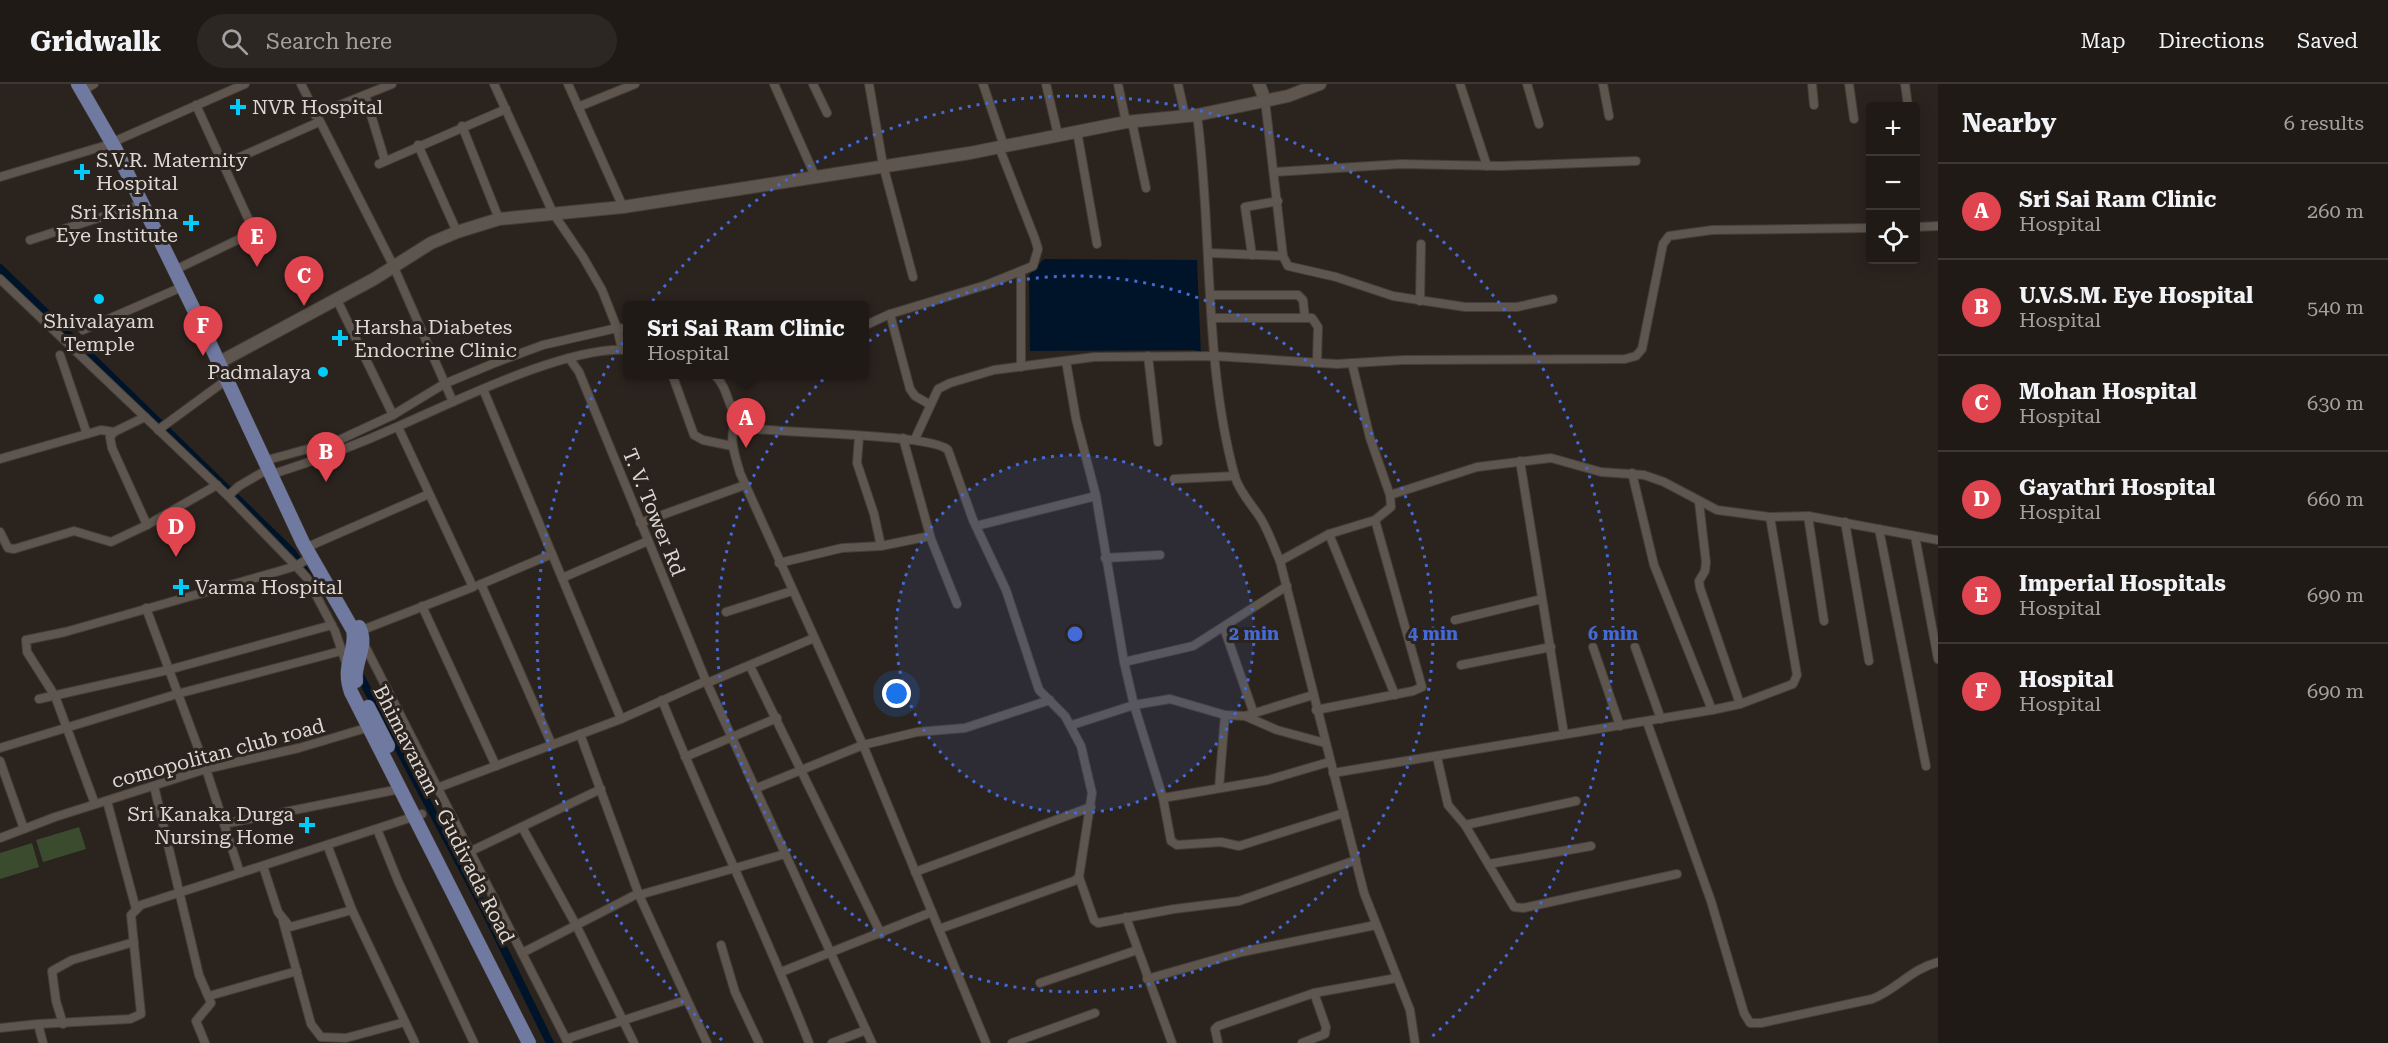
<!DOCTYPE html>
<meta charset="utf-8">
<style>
body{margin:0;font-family:"Roboto Serif",serif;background:#2d2723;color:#f1f3f6}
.controls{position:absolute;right:18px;top:18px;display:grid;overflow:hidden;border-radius:6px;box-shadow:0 3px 15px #0003}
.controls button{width:54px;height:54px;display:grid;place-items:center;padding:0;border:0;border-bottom:2px solid #3d3835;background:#201a16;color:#f1f3f6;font:30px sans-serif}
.you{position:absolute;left:897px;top:610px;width:21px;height:21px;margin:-15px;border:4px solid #fff;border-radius:50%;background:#1a73e8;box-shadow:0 0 0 9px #1a73e833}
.badge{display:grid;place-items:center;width:39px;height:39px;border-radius:50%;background:#00cbf9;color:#fff;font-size:20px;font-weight:700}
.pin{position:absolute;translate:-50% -50px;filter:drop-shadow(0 2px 3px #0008)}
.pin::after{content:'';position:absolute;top:32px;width:21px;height:18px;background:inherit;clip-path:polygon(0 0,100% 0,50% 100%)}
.popup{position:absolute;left:623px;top:217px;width:246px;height:78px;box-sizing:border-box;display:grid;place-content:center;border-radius:6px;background:#201a16;filter:drop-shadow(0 2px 4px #0005);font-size:20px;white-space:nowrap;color:#a2a1a1}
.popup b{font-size:22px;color:#f1f3f6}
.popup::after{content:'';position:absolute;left:50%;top:100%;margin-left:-12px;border:12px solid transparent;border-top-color:#201a16}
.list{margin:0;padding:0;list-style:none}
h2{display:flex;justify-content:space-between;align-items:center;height:78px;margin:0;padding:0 24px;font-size:26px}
h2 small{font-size:20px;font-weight:400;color:#a2a1a1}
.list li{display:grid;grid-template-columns:39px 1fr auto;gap:18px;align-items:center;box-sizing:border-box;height:96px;padding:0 24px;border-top:2px solid #3d3835}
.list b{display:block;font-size:22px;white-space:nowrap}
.list p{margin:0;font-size:20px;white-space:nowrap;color:#a2a1a1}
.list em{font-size:20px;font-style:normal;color:#a2a1a1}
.icon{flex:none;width:33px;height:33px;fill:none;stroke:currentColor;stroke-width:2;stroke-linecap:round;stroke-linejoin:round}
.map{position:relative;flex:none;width:1938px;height:959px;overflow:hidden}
header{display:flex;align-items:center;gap:36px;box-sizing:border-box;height:84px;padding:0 30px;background:#201a16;border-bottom:2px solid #3d3835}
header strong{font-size:28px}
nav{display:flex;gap:33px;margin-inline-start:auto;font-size:21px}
.search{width:420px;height:54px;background:#2d2723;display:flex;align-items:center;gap:15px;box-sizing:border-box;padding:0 21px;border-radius:33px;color:#a2a1a1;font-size:22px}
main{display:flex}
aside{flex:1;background:#201a16}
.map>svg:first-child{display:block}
</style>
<header>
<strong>Gridwalk</strong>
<div class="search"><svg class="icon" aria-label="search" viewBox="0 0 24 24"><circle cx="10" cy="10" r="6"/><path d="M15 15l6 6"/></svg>Search here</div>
<nav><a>Map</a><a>Directions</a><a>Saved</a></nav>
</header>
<main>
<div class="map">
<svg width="1938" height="959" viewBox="0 0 1938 959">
<rect width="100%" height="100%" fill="#2b231e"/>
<!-- green -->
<g fill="#3a4b2e">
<path d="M79,743L86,765L43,778L36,756Z"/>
<path d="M32,759L39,783L0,795V769Z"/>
</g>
<!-- water -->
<path fill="#001429" d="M1044,175L1197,176L1201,272L1195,266L1030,267L1029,191Z"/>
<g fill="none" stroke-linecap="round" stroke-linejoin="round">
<!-- canal -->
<g stroke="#001429" stroke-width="8">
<path d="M0,184L292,468L308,492"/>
<path d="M358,588L483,823L550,959"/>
</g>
<defs>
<g id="street">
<path d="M301,0L393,181L453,318"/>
<path d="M494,0L553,129L583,173L602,206L617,244L622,265"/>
<path d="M568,0L623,123"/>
<path d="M774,0L815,92"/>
<path d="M813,0L827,29"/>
<path d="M869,0L883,81L913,193"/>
<path d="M983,0L1004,62"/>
<path d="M1046,0L1058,51"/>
<path d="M1118,0L1126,38"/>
<path d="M1178,0L1185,31"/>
<path d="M1460,0L1487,82"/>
<path d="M1527,0L1539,40"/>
<path d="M1603,0L1609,32"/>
<path d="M1812,0L1814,21"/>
<path d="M1849,0L1854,35"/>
<path d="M1905,0L1908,22"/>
<path d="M82,7L94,0"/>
<path d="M365,11L385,77"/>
<path d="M1265,16L1283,172L1288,182L1336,193L1393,212L1465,223H1517L1553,215"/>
<path d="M578,23L635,0"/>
<path d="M315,31L392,0"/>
<path d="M1197,31C1213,150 1203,277 1235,393C1240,409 1253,422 1261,435C1269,448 1274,464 1280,477L1364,809L1410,926L1415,959"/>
<path d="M1132,38L1146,104"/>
<path d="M462,42L499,135"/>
<path d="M1077,47L1097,160"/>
<path d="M418,61L457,148"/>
<path d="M379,80L506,25"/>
<path d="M222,81L319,38"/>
<path d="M1275,88L1401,80L1501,82L1636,77"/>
<path d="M0,93L104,62L245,0"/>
<path d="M1916,143L1938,142"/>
<path d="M30,156L142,120"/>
<path d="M1210,169L1283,172"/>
<path d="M1252,171L1245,123L1278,117"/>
<path d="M181,183L252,149V143L196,21"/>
<path d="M0,195L228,412L296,482L307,494L335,547L347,582"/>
<path d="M1212,211H1298L1303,216L1305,234"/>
<path d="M337,216L393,331"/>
<path d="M1420,217L1421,160"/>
<path d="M890,230L910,305L915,312L929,320"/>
<path d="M1212,234H1312L1318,243L1317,278"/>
<path d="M864,242L890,230L986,201L1033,182L1038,165L1035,155L999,63"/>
<path d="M83,246L182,203"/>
<path d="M60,271L87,350"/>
<path d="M1148,272L1158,358"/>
<path d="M569,274L579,288L706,597L872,959"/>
<path d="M1066,277L1076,335L1096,412L1124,578L1134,621L1163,714L1268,696L1329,678"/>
<path d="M1021,283V187"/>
<path d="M672,290L694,351L703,356L732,362"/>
<path d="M714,290C731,306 727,331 746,344C779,349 933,350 948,366L973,436L1006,506L1039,606L1065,632L1081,662L1092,709L1079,793L1094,836L1098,839L1174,825L1239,817L1356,776"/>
<path d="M483,305L621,635"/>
<path d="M145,333L114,348L110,353L112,364L147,441"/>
<path d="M736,337C728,355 735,371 740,389L863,661L986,959"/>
<path d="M158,346L229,294"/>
<path d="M859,353L857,379L874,430L881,462"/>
<path d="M903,354L931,455L957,520"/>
<path d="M915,355L938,305L950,299L994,286L1094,273L1214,272L1337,280L1403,276L1625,275L1636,272L1642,265L1663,160L1669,152L1712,146L1870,144"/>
<path d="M0,375L101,346L114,348"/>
<path d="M271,375L337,357L393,331L444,300L497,278L543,261L617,244L628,245"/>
<path d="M1520,377L1564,650"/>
<path d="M1632,389L1654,481L1712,626"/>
<path d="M270,391C314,377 357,361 399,342C454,318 568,261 628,266"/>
<path d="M1174,395L1235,392"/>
<path d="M1390,411L1477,383L1551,374L1601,388L1644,391L1664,398L1717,426L1770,433L1808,432L1938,456"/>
<path d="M228,412L239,402L270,384"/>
<path d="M1699,418L1706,478L1705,487L1699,497L1700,504L1740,620"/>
<path d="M1808,432L1824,537"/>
<path d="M1845,438L1869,577"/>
<path d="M640,439L745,401"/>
<path d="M976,442L1096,412"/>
<path d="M1879,445L1926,682"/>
<path d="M0,448L8,464L14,465L74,447L111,458L147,441L217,401"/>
<path d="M1329,450L1395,611"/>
<path d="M1915,452L1938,575"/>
<path d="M312,461L429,410"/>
<path d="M1105,474L1160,471"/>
<path d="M1280,477L1329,450L1375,436L1391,423L1390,411L1370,354L1352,279"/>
<path d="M779,479L842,464L881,462L930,452"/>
<path d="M562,494L648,457"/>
<path d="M481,500L552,661"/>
<path d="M479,501L552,470"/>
<path d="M422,522L496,682"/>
<path d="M146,524L206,685L240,789"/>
<path d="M726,528L792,507"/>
<path d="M1455,536L1542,515"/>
<path d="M1224,544L1254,630"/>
<path d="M357,548L473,503L398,343"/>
<path d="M364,560L568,959"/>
<path d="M1593,563L1620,642"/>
<path d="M1635,563L1661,635"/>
<path d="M1124,578L1193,562L1287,502"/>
<path d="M1461,581L1551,563"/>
<path d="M750,582L881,850"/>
<path d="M707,599L814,554"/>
<path d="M39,615L168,586L332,541"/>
<path d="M662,616C708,732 764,843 809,959"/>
<path d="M1316,626L1413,607L1422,603L1375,436"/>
<path d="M1245,632L1277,646L1325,659"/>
<path d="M1647,638L1711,817L1744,929L1750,939H1761L1872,915C1896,906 1911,885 1938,878"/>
<path d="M1072,641L1134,621L1170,615L1225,631L1245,632L1313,611"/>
<path d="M580,650L639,811"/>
<path d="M0,664L177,610L341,567"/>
<path d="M685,673L777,634"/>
<path d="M1437,673L1448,721L1465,741L1514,823L1523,824L1677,790"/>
<path d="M0,677L24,745"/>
<path d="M1333,689L1712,626L1740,620L1793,600L1797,591L1770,433"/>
<path d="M154,702L199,891L211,919L196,937L205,959"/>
<path d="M437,704L621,635L706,597"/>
<path d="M757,704L863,661L917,648L965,644L1050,616"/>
<path d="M1219,704L1225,631"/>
<path d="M1163,714L1171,757L1177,761L1221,758L1239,762L1344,729"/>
<path d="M107,717L136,825"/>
<path d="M95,720L55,612L27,568L26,556L65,548L276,488L296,482L311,473"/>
<path d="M224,740L400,705"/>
<path d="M1465,741L1576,717"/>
<path d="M522,743L576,841L634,959"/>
<path d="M377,745L398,797L474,959"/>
<path d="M0,754L55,733L206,685L299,664L373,642"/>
<path d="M328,763L352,826L415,959"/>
<path d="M469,768L601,705"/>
<path d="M1489,780L1591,762"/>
<path d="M263,782L278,828L290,843L352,826"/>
<path d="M915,788L1091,723"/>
<path d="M1126,833L1172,959"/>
<path d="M283,837L311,940L321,953L346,954L405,938"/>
<path d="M939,845L1074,797L1079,793"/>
<path d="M721,861L735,908L759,959"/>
<path d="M522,869L639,809"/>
<path d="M781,888L932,828"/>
<path d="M1147,895L1242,868L1376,841"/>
<path d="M1040,899L1137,866"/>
<path d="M209,912L297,887"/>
<path d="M63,940L56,917L52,887L72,876L134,858"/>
<path d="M0,944L38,940"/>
<path d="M566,955L686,916"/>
<path d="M43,959L38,940L130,935L141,930L131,831L141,821L422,730"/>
<path d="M707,959L639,811L785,770"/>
<path d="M832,959L866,946"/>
<path d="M1012,959L1095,929"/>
<path d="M1218,959L1215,945L1218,942L1314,909L1397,894"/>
<path d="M1302,959L1325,950L1326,943L1314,909"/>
</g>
<g id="secondary">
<path d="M1259,0L1265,16"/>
<path d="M218,279L374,195L431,159L457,148L499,135L623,123L970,69L1126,38L1197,31L1288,12L1320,0"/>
</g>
<g id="primary">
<path d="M78,0L115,64L197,232L303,459L353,546C358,564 341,581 351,608L529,959"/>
<path d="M356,597C353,578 369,563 359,543"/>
<path d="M368,623L388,662"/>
</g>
</defs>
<!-- street casing -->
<use href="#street" stroke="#433e39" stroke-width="10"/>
<!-- secondary casing -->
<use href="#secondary" stroke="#433e39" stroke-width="14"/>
<!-- primary casing -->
<use href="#primary" stroke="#433e39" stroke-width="15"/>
<!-- street -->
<use href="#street" stroke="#5d554e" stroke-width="8"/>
<!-- secondary -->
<use href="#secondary" stroke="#5d554e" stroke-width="12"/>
<!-- primary -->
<use href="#primary" stroke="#707aa0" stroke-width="14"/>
</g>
<!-- distance rings -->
<circle cx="1075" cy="550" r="179" fill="#436ad7" fill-opacity=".12"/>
<g fill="none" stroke="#436ad7" stroke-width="3" stroke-dasharray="3 6">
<circle cx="1075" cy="550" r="179"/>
<circle cx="1075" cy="550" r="358"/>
<path d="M722 956A538 538 0 1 1 1428 956"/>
</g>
<!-- markers -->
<g fill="#00cbf9" stroke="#2b231e" stroke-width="2">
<path d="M235 14h6v6h6v6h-6v6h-6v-6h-6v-6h6z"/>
<path d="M79 79h6v6h6v6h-6v6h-6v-6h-6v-6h6z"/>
<path d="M188 130h6v6h6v6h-6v6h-6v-6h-6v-6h6z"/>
<circle cx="99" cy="215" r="6"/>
<path d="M337 245h6v6h6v6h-6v6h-6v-6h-6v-6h6z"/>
<circle cx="323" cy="288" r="6"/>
<path d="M178 494h6v6h6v6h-6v6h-6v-6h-6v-6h6z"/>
<path d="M304 732h6v6h6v6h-6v6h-6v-6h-6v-6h6z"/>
</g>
<g text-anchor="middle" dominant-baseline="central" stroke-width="6" stroke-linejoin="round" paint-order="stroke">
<!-- poi labels -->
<g font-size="20" fill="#ddd8d4" stroke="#2b231e" text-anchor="start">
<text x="252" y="23">NVR Hospital</text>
<text x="96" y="76">S.V.R. Maternity<tspan x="96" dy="23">Hospital</tspan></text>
<text x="178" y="128" text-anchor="end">Sri Krishna<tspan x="178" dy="23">Eye Institute</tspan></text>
<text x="99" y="237" text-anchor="middle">Shivalayam<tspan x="99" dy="23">Temple</tspan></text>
<text x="354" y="243">Harsha Diabetes<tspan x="354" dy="23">Endocrine Clinic</tspan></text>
<text x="311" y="288" text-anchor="end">Padmalaya</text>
<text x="195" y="503">Varma Hospital</text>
<text x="294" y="730" text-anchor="end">Sri Kanaka Durga<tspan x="294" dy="23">Nursing Home</tspan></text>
</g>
<!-- street labels -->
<g font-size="20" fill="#ddd8d4" stroke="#2b231e">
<text transform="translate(654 428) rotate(68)">T. V. Tower Rd</text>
<text transform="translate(218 669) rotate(-15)">comopolitan club road</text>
<text transform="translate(444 730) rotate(63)">Bhimavaram - Gudivada Road</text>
</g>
</g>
<circle cx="1075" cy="550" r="9" fill="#436ad7" stroke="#2b231e" stroke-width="3"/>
<g font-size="18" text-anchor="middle" font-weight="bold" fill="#436ad7" stroke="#2b231e" stroke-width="6" stroke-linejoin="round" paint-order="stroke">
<text x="1254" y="556">2 min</text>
<text x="1433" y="556">4 min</text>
<text x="1613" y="556">6 min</text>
</g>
</svg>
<div class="controls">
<button>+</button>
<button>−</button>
<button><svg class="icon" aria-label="locate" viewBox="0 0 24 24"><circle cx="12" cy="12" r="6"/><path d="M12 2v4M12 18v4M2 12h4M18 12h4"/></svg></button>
</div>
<div class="you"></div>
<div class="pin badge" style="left:746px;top:364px;background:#e0444e">A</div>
<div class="popup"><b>Sri Sai Ram Clinic</b>Hospital</div>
<div class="pin badge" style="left:326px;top:398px;background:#e0444e">B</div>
<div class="pin badge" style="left:304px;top:222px;background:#e0444e">C</div>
<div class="pin badge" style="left:176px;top:473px;background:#e0444e">D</div>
<div class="pin badge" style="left:257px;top:183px;background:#e0444e">E</div>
<div class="pin badge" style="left:203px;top:272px;background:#e0444e">F</div>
</div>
<aside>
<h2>Nearby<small>6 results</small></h2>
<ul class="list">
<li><span class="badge" style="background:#e0444e">A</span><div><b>Sri Sai Ram Clinic</b><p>Hospital</p></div><em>260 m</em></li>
<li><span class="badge" style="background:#e0444e">B</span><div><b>U.V.S.M. Eye Hospital</b><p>Hospital</p></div><em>540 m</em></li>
<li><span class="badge" style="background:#e0444e">C</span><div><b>Mohan Hospital</b><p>Hospital</p></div><em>630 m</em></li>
<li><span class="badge" style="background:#e0444e">D</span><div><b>Gayathri Hospital</b><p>Hospital</p></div><em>660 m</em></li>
<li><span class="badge" style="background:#e0444e">E</span><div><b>Imperial Hospitals</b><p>Hospital</p></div><em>690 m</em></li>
<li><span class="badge" style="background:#e0444e">F</span><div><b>Hospital</b><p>Hospital</p></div><em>690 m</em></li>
</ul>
</aside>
</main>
